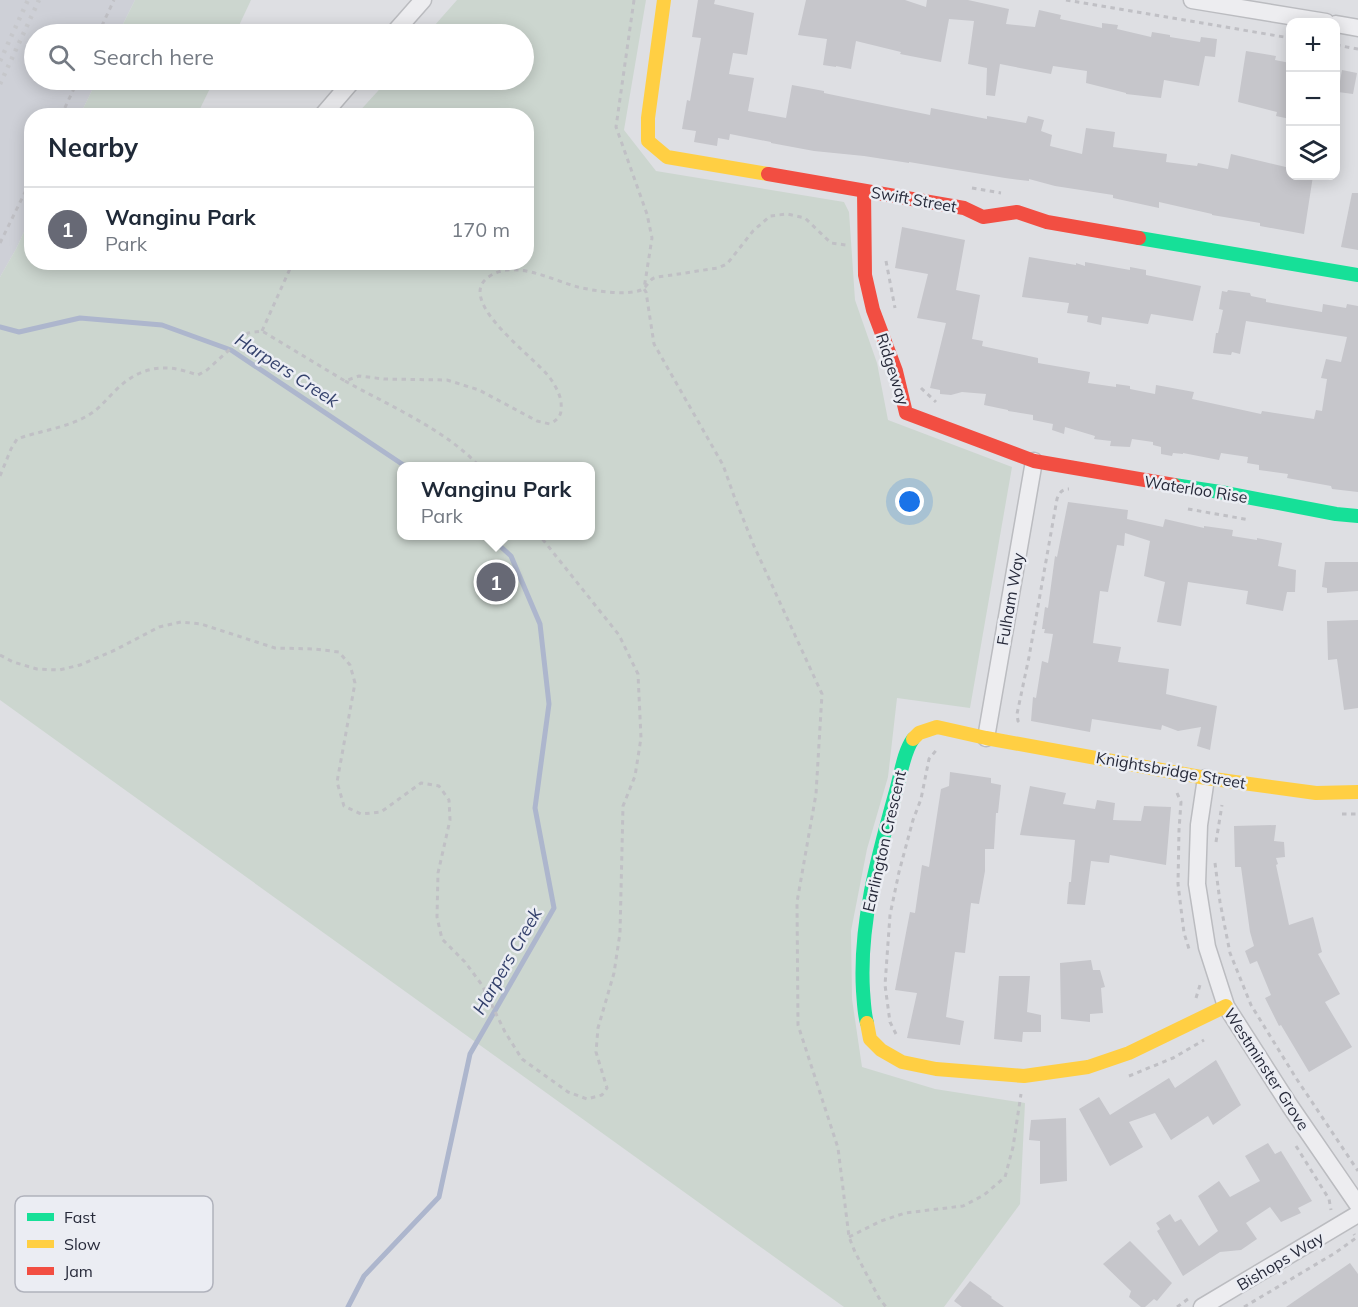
<!DOCTYPE html>
<meta charset="utf-8">
<style>
body{margin:0;font-family:Mulish,sans-serif;background:#f6f6f7;color:#1f2937}
.controls{position:absolute;right:18px;top:18px;display:grid;overflow:hidden;border-radius:12px;box-shadow:0 3px 15px #0003}
.controls button{width:54px;height:54px;display:grid;place-items:center;padding:0;border:0;border-bottom:2px solid #e0e1e3;background:#fff;color:#1f2937;font:30px sans-serif}
.you{position:absolute;left:910px;top:502px;width:21px;height:21px;margin:-15px;border:4px solid #fff;border-radius:50%;background:#1a73e8;box-shadow:0 0 0 9px #1a73e833}
.badge{display:grid;place-items:center;width:39px;height:39px;border-radius:50%;background:#676975;color:#fff;font-size:20px;font-weight:700}
.pin{position:absolute;translate:-50% -50%;border:3px solid #fff;box-shadow:0 2px 6px #0006}
.popup{position:absolute;left:397px;top:462px;width:198px;height:78px;box-sizing:border-box;display:grid;place-content:center;border-radius:12px;background:#fff;filter:drop-shadow(0 2px 4px #0005);font-size:20px;white-space:nowrap;color:#747a83}
.popup b{font-size:22px;color:#1f2937}
.popup::after{content:'';position:absolute;left:50%;top:100%;margin-left:-12px;border:12px solid transparent;border-top-color:#fff}
.list{margin:0;padding:0;list-style:none}
h2{display:flex;justify-content:space-between;align-items:center;height:78px;margin:0;padding:0 24px;font-size:26px}
h2 small{font-size:20px;font-weight:400;color:#747a83}
.list li{display:grid;grid-template-columns:39px 1fr auto;gap:18px;align-items:center;box-sizing:border-box;height:84px;padding:0 24px;border-top:2px solid #e0e1e3}
.list b{display:block;font-size:22px;white-space:nowrap}
.list p{margin:0;font-size:20px;white-space:nowrap;color:#747a83}
.list em{font-size:20px;font-style:normal;color:#747a83}
.icon{flex:none;width:33px;height:33px;fill:none;stroke:currentColor;stroke-width:2;stroke-linecap:round;stroke-linejoin:round}
.map{position:relative;flex:none;width:1358px;height:1307px;overflow:hidden}
.search{position:absolute;background:#fff;box-shadow:0 3px 15px #0003;left:24px;top:24px;width:510px;height:66px;display:flex;align-items:center;gap:15px;box-sizing:border-box;padding:0 21px;border-radius:33px;color:#747a83;font-size:22px}
.panel{position:absolute;background:#fff;box-shadow:0 3px 15px #0003;left:24px;top:108px;width:510px;height:162px;border-radius:24px}
.map>svg:first-child{display:block}
</style>
<div class="map">
<svg width="1358" height="1307" viewBox="0 0 1358 1307">
<rect width="100%" height="100%" fill="#dedfe3"/>
<!-- built -->
<path fill="#ced0d7" d="M0,0H135L118,34H34V80H97L80,115L32,116L31,217L16,249L0,277Z"/>
<!-- green -->
<g fill="#ccd6cf" fill-rule="evenodd">
<path d="M135,0H251L235,34H118Z"/>
<path d="M457,0H646L624,130L656,171L844,202L849,212L855,300L877,363L888,420L1012,467L970,708L897,698L888,777L867,849L851,931L852,999L862,1067L935,1089L1025,1103L1020,1204L944,1307H844L0,700V277L16,249L31,217L32,262H526V116L356,115L388,80H524V34H427ZM402,466H590V536H402Z"/>
<path d="M97,80H214L197,115H80Z"/>
</g>
<g fill="none" stroke-linecap="round" stroke-linejoin="round">
<!-- stream -->
<g stroke="#adb6cd" stroke-width="5">
<path d="M0,327L19,332L80,318L162,325L231,350L405,466"/>
<path d="M348,1307L364,1276L439,1197L470,1054L554,908L535,808L549,704L540,624L511,556L489,536"/>
</g>
</g>
<!-- building -->
<g fill="#c6c6cb">
<path d="M698,0H715L714,4L754,13L747,55L733,53L729,74L754,78L748,111L786,118L792,85L824,91V93L930,115L931,108L987,119V116L1026,123L1028,116L1044,120L1041,131L1052,135L1050,146L1082,154L1086,128L1115,132L1113,147L1167,154L1166,162L1197,166L1198,163L1228,169L1231,154L1290,168V176H1313L1304,234L1260,226V223L1212,215V214L1159,202V208L1113,198V195L1055,186L1029,179V181L1005,178L909,162V163L864,156L814,151L771,143V142L730,134L729,140L718,138L717,146L694,142L696,131L682,129L687,100L690,101L701,38L692,37Z"/>
<path d="M806,0H905L926,7L927,0H968L1009,9L1006,24L1035,27L1039,10L1061,15L1060,19L1102,28V23L1118,25L1117,29L1151,37L1152,32L1170,35V37L1200,42L1201,37L1217,39L1215,57L1205,56L1199,86L1164,80L1161,98L1126,94V93L1086,83L1087,71L1053,66L1051,74L1000,64L995,96L986,95L987,68L968,64L974,21L949,19L941,62L900,54L901,52L856,41L851,69L836,66V67L823,65L827,39L798,35Z"/>
<path d="M1246,51L1276,56L1275,60L1290,63V119L1276,116L1277,112L1238,102Z"/>
<path d="M1342,70L1357,73L1353,94L1338,92Z"/>
<path d="M1352,193H1358V250L1341,247Z"/>
<path d="M902,227L965,240L956,290L980,295L972,339L983,341L982,346L1038,358V363L1090,372L1088,383L1116,387V384L1130,386V389L1155,394L1156,385L1194,392L1192,399L1261,414L1262,411L1314,419L1316,410L1322,411L1327,379L1321,378L1326,359L1341,362L1347,337L1246,321L1240,354L1232,352L1231,355L1213,353L1216,333H1218L1223,310L1219,309L1222,291L1227,292L1228,290L1250,293L1251,296L1266,299V302L1322,312L1323,304L1346,308L1347,304L1358,306V492L1332,489L1331,486L1287,478L1288,474L1259,470V465L1247,463L1248,457L1221,453L1219,460L1183,453V454L1173,453L1172,456L1161,454V447L1153,445V442L1132,439L1130,447L1110,446L1111,441L1094,439L1095,436L1065,427L1064,434L1052,430L1053,424L1033,420V415L1008,411V410L984,405L986,394L962,392L951,395L940,394V390L930,388L946,323L917,318L928,274L895,268Z"/>
<path d="M1029,257L1076,265V263L1085,266V262L1130,270V267L1146,270V275L1201,286L1193,321L1151,314L1148,324L1102,317L1101,325L1087,322L1088,316L1067,313L1069,303L1022,297Z"/>
<path d="M1068,502L1128,510L1127,519L1163,527L1165,519L1204,528V526L1233,530L1232,536L1257,540V538L1282,543L1278,566L1296,570L1295,592H1287L1283,611L1246,604L1248,591L1188,582L1181,626L1157,622L1165,582L1144,576L1150,541L1125,533L1124,546L1117,545L1108,592L1100,591L1093,643L1121,647L1118,662L1169,669L1166,694L1217,706L1210,750L1197,746L1201,727L1178,731L1162,725L1161,730L1092,719L1090,732L1031,721L1033,697L1036,698L1042,661L1048,663L1053,634L1044,633L1045,629H1042L1045,607L1048,608L1055,556L1057,557Z"/>
<path d="M1325,562H1358V591L1327,593V588L1322,587Z"/>
<path d="M1358,620V708L1344,710L1337,659L1328,660L1327,621Z"/>
<path d="M950,772L991,778V783L1001,785L998,813H996L994,849H985V871L979,904L971,903L965,953L955,952L946,1017L964,1021L960,1045L907,1038L917,993L895,990L910,912L915,913L922,865L929,867L941,789L949,786Z"/>
<path d="M1030,786L1066,793L1063,804L1095,809L1097,800L1115,803L1113,820L1141,821L1144,806L1171,807L1166,865L1110,855L1109,863L1091,861L1085,905L1067,904L1069,882H1071L1075,840L1020,835Z"/>
<path d="M1276,825L1274,841L1284,842L1285,857L1276,858L1278,864L1276,865L1289,925L1313,917L1322,952L1318,954L1340,994L1325,1002L1352,1047L1309,1072L1281,1025L1279,1026L1265,998L1271,995L1257,961L1250,964L1245,951L1254,946L1250,932L1241,867H1235L1234,826Z"/>
<path d="M1091,960L1093,970H1100L1105,987L1101,988L1103,1013L1090,1014V1022L1061,1019L1060,963Z"/>
<path d="M999,976H1030L1027,1012L1041,1015V1032H1023L1022,1042L994,1039Z"/>
<path d="M1216,1060L1241,1105L1213,1125L1208,1116L1171,1140L1155,1113L1129,1122L1143,1147L1110,1166L1079,1109L1099,1097L1110,1115L1169,1078L1175,1088Z"/>
<path d="M1066,1118L1067,1181L1040,1184V1141L1029,1140L1031,1120Z"/>
<path d="M1268,1143L1275,1154L1281,1151L1312,1201L1298,1208L1301,1213L1281,1222L1270,1207L1246,1223L1257,1239L1241,1250L1220,1252L1183,1276L1157,1231L1160,1229L1156,1223L1170,1214L1175,1222L1181,1219L1199,1246L1218,1231L1198,1196L1219,1181L1230,1197L1260,1181L1245,1156Z"/>
<path d="M1130,1241L1172,1283L1157,1301L1154,1299L1145,1307H1141L1129,1297L1131,1291L1103,1264Z"/>
<path d="M1350,1263L1358,1274V1307H1286Z"/>
<path d="M970,1281L992,1297L991,1298L1004,1307H962L954,1301Z"/>
</g>
<g fill="none" stroke-linecap="round" stroke-linejoin="round">
<defs>
<g id="street">
<path d="M1192,0L1326,22"/>
<path d="M1336,24L1358,28"/>
<path d="M393,34L423,0"/>
<path d="M322,116L353,80"/>
<path d="M986,738L1034,461"/>
<path d="M1206,778L1199,825L1197,884L1207,947L1226,1006L1290,1106L1358,1205"/>
<path d="M1202,1307L1358,1214"/>
</g>
</defs>
<!-- street casing -->
<use href="#street" stroke="#bbbcc0" stroke-width="19"/>
<!-- path -->
<g stroke="#c0c0c5" stroke-width="3" stroke-dasharray="4.5 4.5" stroke-linecap="butt">
<path d="M634,0L616,127L647,214L652,238L644,289L646,292L654,344L723,465L734,496L754,546L822,694L816,794L797,902L798,1025L838,1148L849,1237L855,1252L879,1298L886,1307"/>
<path d="M1066,0L1290,38"/>
<path d="M98,34L114,0"/>
<path d="M1336,45L1358,49"/>
<path d="M61,116L78,80"/>
<path d="M972,188L1001,193"/>
<path d="M0,243L32,178"/>
<path d="M886,261L895,308"/>
<path d="M262,331L293,262"/>
<path d="M345,381C388,405 446,430 479,466"/>
<path d="M921,388L936,402"/>
<path d="M0,476L11,449L17,439C39,431 66,428 87,416C98,410 105,401 114,392C128,377 146,367 167,368C177,368 188,372 198,375L207,370L248,333L262,331L345,381L359,376L384,379L447,380L479,390L537,421L550,424C560,418 562,415 561,402C560,394 555,385 550,378C537,359 458,304 486,279C511,257 551,280 578,287C595,291 625,296 641,290C647,287 649,280 654,278C660,276 667,276 672,275C687,273 702,270 718,268L727,264L753,231L770,216L787,214L805,218L831,243L846,245"/>
<path d="M1188,509L1250,520"/>
<path d="M0,655L13,662L37,669L59,670L80,665L115,650L159,627L181,622L201,624L275,648L315,649L339,652L350,665L355,683L337,782L344,806L361,814L381,812L421,783L439,786L449,800L450,820L438,873L437,917L442,939L465,962L482,985L505,1032L522,1059L568,1092L587,1099L602,1095L607,1088L596,1052L598,1028L614,973L620,933L623,806L635,776L641,738L638,674L619,635L540,536"/>
<path d="M1019,722L1018,721L1017,714L1029,657L1057,499C1059,493 1062,489 1069,489"/>
<path d="M1177,793L1181,802L1179,830L1178,884L1184,933L1190,952"/>
<path d="M1342,814H1358"/>
<path d="M1216,842L1222,805"/>
<path d="M1215,863L1220,902L1230,953L1251,1005L1296,1078L1358,1171"/>
<path d="M1196,998L1200,985L1199,981"/>
<path d="M896,1034L890,1022L885,985L890,915L899,872L913,820L921,799L929,759L938,748"/>
<path d="M1129,1076L1173,1058L1204,1040"/>
<path d="M1296,1146L1329,1199L1331,1210"/>
<path d="M849,1237L881,1221L905,1213L963,1206L984,1195L1005,1177L1013,1147L1021,1094"/>
<path d="M1177,1307L1188,1299"/>
<path d="M1244,1307L1335,1253L1356,1238L1354,1234"/>
</g>
<!-- street -->
<use href="#street" stroke="#ededf0" stroke-width="16"/>
<!-- fast -->
<g stroke="#16e098" stroke-width="14">
<path d="M1139,238L1358,275"/>
<path d="M1174,485L1220,492L1336,514L1358,516"/>
<path d="M867,1023C864,1013 864,1002 863,991C859,923 878,856 896,791C901,775 903,753 913,739"/>
</g>
<!-- slow -->
<g stroke="#ffcf43" stroke-width="14">
<path d="M664,0L648,118V141L667,157L768,174"/>
<path d="M913,739L919,733L937,727L986,738L1206,778L1316,793L1358,792"/>
<path d="M867,1023L870,1039L881,1050L902,1062L936,1069L1024,1076L1088,1067L1129,1053L1226,1006"/>
</g>
<!-- jam -->
<g stroke="#f24e42" stroke-width="14">
<path d="M768,174L964,208L983,217L1017,212L1047,222L1139,238"/>
<path d="M864,191L865,275L873,310L896,371L906,413L1034,461L1174,485"/>
</g>
<!-- rail -->
<g stroke="#c6c7cb" stroke-width="4.5" stroke-dasharray="3 6" stroke-linecap="butt">
<path d="M0,61L28,0"/>
<path d="M0,84L39,0"/>
</g>
</g>
<g text-anchor="middle" dominant-baseline="central" stroke-width="5" stroke-linejoin="round" paint-order="stroke">
<!-- street labels -->
<g font-size="16" fill="#272a3a" stroke="#ebedf3">
<text transform="translate(914 199) rotate(10)">Swift Street</text>
<text transform="translate(893 369) rotate(72)">Ridgeway</text>
<text transform="translate(1196 489) rotate(9)">Waterloo Rise</text>
<text transform="translate(1010 599) rotate(-80)">Fulham Way</text>
<text transform="translate(1171 770) rotate(10)">Knightsbridge Street</text>
<text transform="translate(884 841) rotate(-77)">Earlington Crescent</text>
<text transform="translate(1267 1069) rotate(57)">Westminster Grove</text>
<text transform="translate(1280 1261) rotate(-31)">Bishops Way</text>
</g>
<!-- water labels -->
<g font-size="18" font-style="italic" fill="#34416c" stroke="#ebedf3">
<text transform="translate(287 370) rotate(33)">Harpers Creek</text>
<text transform="translate(507 961) rotate(-60)">Harpers Creek</text>
</g>
</g>
<!-- legend -->
<rect x="15" y="1196" width="198" height="96" rx="9" fill="#ebedf3" stroke="#b0b2bc" stroke-width="1.5"/>
<rect x="27" y="1213" width="27" height="8" fill="#16e098"/>
<rect x="27" y="1240" width="27" height="8" fill="#ffcf43"/>
<rect x="27" y="1267" width="27" height="8" fill="#f24e42"/>
<g font-size="16" fill="#272a3a">
<text x="64" y="1223">Fast</text>
<text x="64" y="1250">Slow</text>
<text x="64" y="1277">Jam</text>
</g>
</svg>
<div class="controls">
<button>+</button>
<button>−</button>
<button><svg class="icon" aria-label="layers" viewBox="0 0 24 24"><path d="M12 4l9 5-9 5-9-5zM3 14l9 5 9-5"/></svg></button>
</div>
<div class="you"></div>
<div class="pin badge" style="left:496px;top:582px">1</div>
<div class="popup"><b>Wanginu Park</b>Park</div>
<div class="search"><svg class="icon" aria-label="search" viewBox="0 0 24 24"><circle cx="10" cy="10" r="6"/><path d="M15 15l6 6"/></svg>Search here</div>
<section class="panel">
<h2>Nearby<small></small></h2>
<ul class="list">
<li><span class="badge">1</span><div><b>Wanginu Park</b><p>Park</p></div><em>170 m</em></li>
</ul>
</section>
</div>
